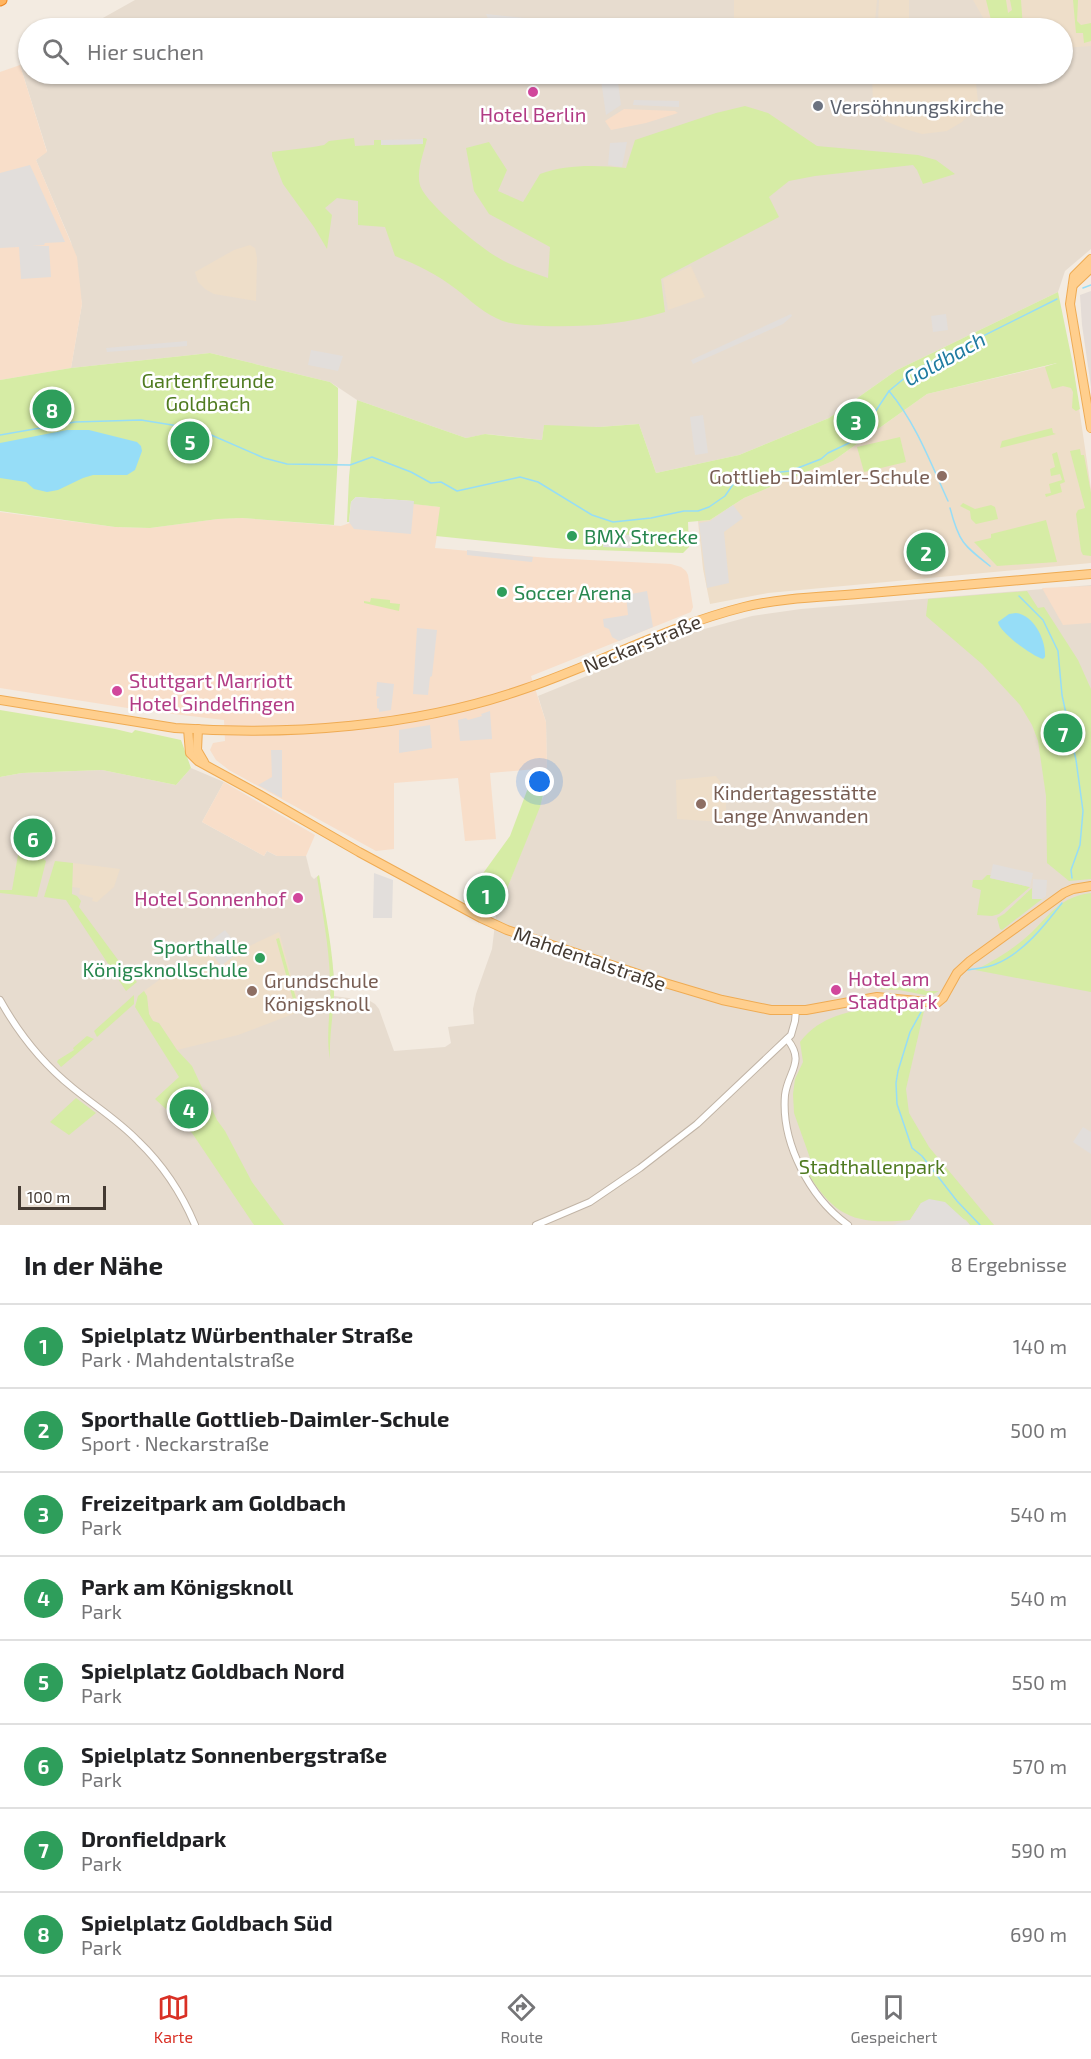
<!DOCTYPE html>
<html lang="de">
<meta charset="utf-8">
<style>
body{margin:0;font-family:"Exo 2",sans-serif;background:#f2f2f2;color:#202124}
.scale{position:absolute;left:18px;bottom:15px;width:88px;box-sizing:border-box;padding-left:6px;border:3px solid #443a32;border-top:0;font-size:16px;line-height:21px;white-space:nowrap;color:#443a32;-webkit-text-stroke:4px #fff;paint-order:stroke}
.you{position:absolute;left:540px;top:782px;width:21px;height:21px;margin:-15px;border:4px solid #fff;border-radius:50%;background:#1a73e8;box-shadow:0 0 0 9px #1a73e833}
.badge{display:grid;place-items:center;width:39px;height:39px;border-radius:50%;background:#d93025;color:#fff;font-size:20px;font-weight:700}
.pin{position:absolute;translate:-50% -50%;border:3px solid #fff;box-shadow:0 2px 6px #0006}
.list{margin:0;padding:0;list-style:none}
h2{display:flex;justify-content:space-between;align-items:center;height:78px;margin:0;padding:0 24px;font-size:26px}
h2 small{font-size:20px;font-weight:400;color:#757577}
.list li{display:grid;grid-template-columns:39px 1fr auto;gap:18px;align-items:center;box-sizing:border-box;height:84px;padding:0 24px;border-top:2px solid #e0e0e0}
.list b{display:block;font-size:22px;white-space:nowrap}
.list p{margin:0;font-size:20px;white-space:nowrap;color:#757577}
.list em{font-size:20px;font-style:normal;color:#757577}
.icon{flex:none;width:33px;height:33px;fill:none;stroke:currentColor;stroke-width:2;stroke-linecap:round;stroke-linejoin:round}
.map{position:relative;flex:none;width:1091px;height:1225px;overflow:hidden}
.search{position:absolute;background:#fff;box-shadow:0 2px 4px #0004;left:18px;right:18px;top:18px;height:66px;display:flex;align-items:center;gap:15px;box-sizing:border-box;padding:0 21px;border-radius:33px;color:#757577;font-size:22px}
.sheet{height:750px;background:#fff}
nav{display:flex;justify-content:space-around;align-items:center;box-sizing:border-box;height:84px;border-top:2px solid #e0e0e0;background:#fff;font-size:16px;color:#757577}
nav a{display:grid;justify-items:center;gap:3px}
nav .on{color:#d93025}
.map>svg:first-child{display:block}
</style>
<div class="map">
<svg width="1091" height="1225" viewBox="0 0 1091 1225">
<rect width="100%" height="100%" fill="#f3ebe1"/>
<!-- residential -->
<g fill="#e7dccf">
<path d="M135,0H1091V249L1065,271L1058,292L897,370L829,418L739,455L656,473L639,424L599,427L544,426L542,440L486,434L466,438L357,400L330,382L210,353L71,368L82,304L71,242L36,160L47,151L20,65L28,60V74H1062V28H85Z"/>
<path d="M1091,585V1225H0V777L22,773L102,770L176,785L191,768L224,782L202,822L264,856L267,851L277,856H306L311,876L314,879L319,875L334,976V996L370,1001L375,1004L379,1009L394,1051L445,1047L451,1043L448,1027L474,1024L473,1009L476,994L492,949L496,916L545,792L547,780L546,722L538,696L697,631L752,616L801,609Z"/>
</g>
<!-- commercial -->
<g fill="#f8dec9">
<path d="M20,65L47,152L36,160L77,257L82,304L71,368L0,380V72Z"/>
<path d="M624,109L675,111L678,113L646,123L611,130L605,121Z"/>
<path d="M414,501V504L441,507L435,548L549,558L671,564L681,567L686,571L688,575L693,607L691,612L531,676L546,722L547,768L490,773L496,839L465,841L458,778L394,783V849L376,851L229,770L216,760L210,750L213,743L225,741L224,720L140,710L0,688V512L115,527L150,528L218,519L242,518L341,526Z"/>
<path d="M1091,586V623L1063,625L1042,588Z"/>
<path d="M224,782L315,835L306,856H277L267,851L264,856L202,822Z"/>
</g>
<!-- industrial -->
<path fill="#e4dcd7" d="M1091,291V387L1082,325L1080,295Z"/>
<!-- education -->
<g fill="#eedec9">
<path d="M734,0H877L875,21L859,25V28H734Z"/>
<path d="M879,0H909V28H864V25L878,23Z"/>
<path d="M973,0H1091V46L1063,48L1062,28H989Z"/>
<path d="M886,74H975L978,102L975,108L962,122L947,131L922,134L905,129L885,121L873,102L872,75Z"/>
<path d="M250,245L255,248L257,258L256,301L214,294L205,289L198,282L195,272L234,250Z"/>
<path d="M691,266L705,297L668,310L663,279Z"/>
<path d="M1072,360L1091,489V563L768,593L710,604L703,569L698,521L710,520L744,498L833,461L927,394Z"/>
<path d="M716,776L726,790V819H723V822L677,819L676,780Z"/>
<path d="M73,863L120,869L114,887L97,902L92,901L93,898L79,894L80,888L72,887Z"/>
<path d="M279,932L301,1011L238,1035L177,1050L159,1023L153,1021L149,1014L147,997L144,991L191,957L208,950L221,965L241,950Z"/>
</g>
<!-- green -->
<g fill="#d6eca5">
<path d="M986,0H1006L1008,13L1012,10L1010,0H1021L1023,28H993Z"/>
<path d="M1073,0H1078L1077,21L1081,25L1091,23V41L1084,43L1083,33H1076Z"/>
<path d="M745,106L768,113L817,146L918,155L936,160L955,174L923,184L917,170L913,165L815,176L789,181L769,197L779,217L661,279L665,312C622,325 586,327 542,326C527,325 509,325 496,318C480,310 470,300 456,289C438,275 416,264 395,256L385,227L358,225V201L337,198L325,208L332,215L327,249L314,227L283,184L272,156V152L313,147L324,145L329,141L354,138L355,146L374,145V140H381V145L423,144V138H425L427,139C424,152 416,171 420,185C425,203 480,247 497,257C513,267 531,272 548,278L550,247L489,214L474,191L466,148L489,142L507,170L498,191L523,202L540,174C566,164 598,165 626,168L635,140L716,113Z"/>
<path d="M1058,292L1072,360L1080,409L1076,411L1072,408L1073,392L1071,388L1063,386L1052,389L1045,367L1057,363L927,394L833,461L744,498L710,520L688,522L689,547L683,553L566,549L436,536L440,507L413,504V501L356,497L351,502L349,522H347L349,477L357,400L466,438L485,434L542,440L544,425L599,427L639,424L656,473L739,455L829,418L897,370Z"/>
<path d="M210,353L330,382L338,388V455L334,525L242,518L218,519L150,528L115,527L0,511V380L71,368Z"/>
<path d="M1052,428L1053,433L1056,434L1000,448L1002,441Z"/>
<path d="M900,437L906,462L864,472L857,447Z"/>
<path d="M1080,449L1081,455H1084L1091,493V556L1083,555L1081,551L1076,514L1078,510L1085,508L1070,451Z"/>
<path d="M1057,452L1065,482L1060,484L1062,492L1046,497L1045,494L1051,493L1049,484L1062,480L1060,474L1051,476L1050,469L1055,467L1052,454Z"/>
<path d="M963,503L975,509L991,505L995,507L998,519L976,524L971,519L970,511L960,506Z"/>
<path d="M1046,520L1057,562L997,566L974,542L991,538V534Z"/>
<path d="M1027,591L1038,608L1044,607L1078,660L1091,689V879L1069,881L1047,863L1046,796L1038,741L1032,725L1020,705L982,664L926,616L928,599Z"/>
<path d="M371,598L390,600V603L400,604L399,611L364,603V601L370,602Z"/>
<path d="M0,710L115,729L132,733L135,730L181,740L191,768L176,785L102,770L22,773L0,777Z"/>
<path d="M546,770L547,780L540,807L496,916L463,901L510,836L534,772Z"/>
<path d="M26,829L42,831L40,848L24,845Z"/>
<path d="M18,855L42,858L46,861L37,897L0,893V890H12Z"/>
<path d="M55,861L73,863L72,894L77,896L81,901L79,907L121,964L137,982L126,991L66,900L44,897Z"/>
<path d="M319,875C325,913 335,958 334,995C333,1017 329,1038 330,1059C325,1033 332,1006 330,980C329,945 322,911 317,877Z"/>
<path d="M987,875H991L990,878L1030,887L999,914L992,916L977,915L981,890L972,887L973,880H982Z"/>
<path d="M1032,888V899H1042L1002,930L1000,929L997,918L1004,914Z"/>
<path d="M1091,893V992L975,970C992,962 1008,952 1023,940C1049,919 1054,898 1091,893Z"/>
<path d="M279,938L299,1009L296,1010L276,939Z"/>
<path d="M890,980L891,986L907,988L908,983L916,991L920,988L926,991H939L930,996L899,990L881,989V984Z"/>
<path d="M144,991L147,996L149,1014L153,1021L159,1023L177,1050L192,1066L217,1120L225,1131L252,1182L284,1225H254L192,1133L155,1099L179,1077L135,1007L138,996Z"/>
<path d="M134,995V1004L97,1037L94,1031Z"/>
<path d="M875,1007H895L924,1011L906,1089L909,1113L929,1147L994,1225H970L966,1220L921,1203L910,1220C854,1225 835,1217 807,1172L811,1168L810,1158L794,1113L793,1094L795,1079L803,1062L800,1042C819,1017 846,1012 875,1007Z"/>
<path d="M87,1036L94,1039L61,1067L57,1062L58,1060L74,1050L73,1048Z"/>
<path d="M76,1098L96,1113L69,1135L50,1122Z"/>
</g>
<!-- parking -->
<g fill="#e2dedb">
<path d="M486,14L545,20L544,26L523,28H492Z"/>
<path d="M595,74H605L606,79L611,78V74H617L621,105L606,115L601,80H596Z"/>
<path d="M634,100L679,101V107L633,105Z"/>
<path d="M423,139V144L381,145V140Z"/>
<path d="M627,142L622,167L608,165L610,143Z"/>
<path d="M30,165L65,242L45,243L44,245L32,246H49L51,277L21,279L19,247L0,248V173Z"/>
<path d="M791,314L792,316L783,324L693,364L691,360Z"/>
<path d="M946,314L948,330L933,332L931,316Z"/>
<path d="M187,341V346L107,352L106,348Z"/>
<path d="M311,350L343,356L338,371L308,365Z"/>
<path d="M703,415L708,453L695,455L690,417Z"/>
<path d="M356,497L414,501L411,534L354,529L349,522L351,502Z"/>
<path d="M733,505L743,518L724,532L729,583L707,588L699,523L710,521Z"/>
<path d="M604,533L632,535L631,548L603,547Z"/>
<path d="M467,550L533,557L532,562L467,555Z"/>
<path d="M647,591L653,627L619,641L612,637L609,629L604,627L603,619L628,615L626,595Z"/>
<path d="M417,628L437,630L432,676L430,677L428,695L413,694Z"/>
<path d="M377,682L394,684L391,710L379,712V709L377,708V699L380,697L376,696Z"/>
<path d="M490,711L492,739L460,741L458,720L466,718L468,720L482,716L481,714Z"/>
<path d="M430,725L432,748L399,753V730Z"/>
<path d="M271,750H282V798L258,785L272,777Z"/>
<path d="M993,864L1033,873L1030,887L990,878Z"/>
<path d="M374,873L393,880L392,918H373Z"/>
<path d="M1033,879L1047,880L1046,896L1042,899H1032Z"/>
<path d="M225,930L241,950L221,966L205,945Z"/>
<path d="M1083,1127L1091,1132V1154L1073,1142Z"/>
<path d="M929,1199L945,1202L970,1225H893L910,1220L921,1203Z"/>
</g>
<!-- water -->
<g fill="#96ddf7">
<path d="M67,430H89L137,442L141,446L142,451L135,470L127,475H93L83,478L58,490L47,492L34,489L26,482L0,478V443Z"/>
<path d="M1016,613C1034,615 1046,640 1045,657L1043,659C1033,657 999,632 998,622L1009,614Z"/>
</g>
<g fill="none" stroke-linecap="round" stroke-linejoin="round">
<!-- stream -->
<g stroke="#96ddf7" stroke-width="1.5">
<path d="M1083,288L1091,285"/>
<path d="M889,391C916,423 931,464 948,501"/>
<path d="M0,435L75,422L141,420L191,428L209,434L264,458L287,464L350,465L372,457L411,472L431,483L441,482L457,491L520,477L538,482L592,515L613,522L651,518L684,511H698L709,507L725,496L734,483L771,473L790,471L821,459L828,453L849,443L863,430L889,391L913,371L1057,299"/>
<path d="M950,508C959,542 963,545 990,566"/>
<path d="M1019,596L1043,620L1058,651L1062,695L1076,760L1083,811L1080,845L1071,870L1072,878"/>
<path d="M968,970C977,968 987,968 996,964C1023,953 1045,925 1062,903"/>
<path d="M921,1012L910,1032L898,1071L896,1083L897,1104L912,1148L922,1156L957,1201L980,1225"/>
</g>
<defs>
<g id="minor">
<path d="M0,1000C19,1034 43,1064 73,1088C95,1106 119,1121 138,1141C162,1164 182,1194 195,1225"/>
<path d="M787,1039C806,1062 788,1071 785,1095C781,1143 810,1198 848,1225"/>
<path d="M536,1225L590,1202L640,1168L697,1124L791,1035L795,1021L796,1010"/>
</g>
<g id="major">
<path d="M1091,259L1074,276L1070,304L1091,428"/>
<path d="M1073,285L1091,268"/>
<path d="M0,700L175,728C289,736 415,727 524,689C598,664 668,626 744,607C785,597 828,597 870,593C944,586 1017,581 1091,574"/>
<path d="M188,729L190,753L198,761L260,795L359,852L481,918L507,930L665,983L722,1000L771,1010H806L877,997L937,1003L943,998L957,973L970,961L1064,893L1073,889L1091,886"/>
<path d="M198,729L197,750L204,762"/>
</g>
<path id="highway" d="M0,1L2,0"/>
</defs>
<!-- minor casing -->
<use href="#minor" stroke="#c1b4a6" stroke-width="8"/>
<!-- major casing -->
<use href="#major" stroke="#efab53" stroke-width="10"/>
<!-- highway casing -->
<use href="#highway" stroke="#ec8622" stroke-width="11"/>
<!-- minor -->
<use href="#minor" stroke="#fff" stroke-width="6"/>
<!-- major -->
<use href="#major" stroke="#ffcf8e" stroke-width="8"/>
<!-- highway -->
<use href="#highway" stroke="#ffb460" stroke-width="9"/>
</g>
<!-- markers -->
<g fill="#d1479c" stroke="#fff" stroke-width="2">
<circle cx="533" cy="92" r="6"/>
<circle cx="117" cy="691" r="6"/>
<circle cx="298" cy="898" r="6"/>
<circle cx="836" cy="990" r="6"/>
</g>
<circle fill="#6b7280" stroke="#fff" stroke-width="2" cx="818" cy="106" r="6"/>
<g fill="#8d6e63" stroke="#fff" stroke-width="2">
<circle cx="942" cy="476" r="6"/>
<circle cx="701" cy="804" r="6"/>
<circle cx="252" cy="991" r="6"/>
</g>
<g fill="#2e9e5b" stroke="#fff" stroke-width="2">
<circle cx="572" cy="536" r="6"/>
<circle cx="502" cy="592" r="6"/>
<circle cx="260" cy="958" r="6"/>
</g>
<g text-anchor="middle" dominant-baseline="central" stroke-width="5" stroke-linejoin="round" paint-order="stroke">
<!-- worship labels -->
<g font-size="20" fill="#5b616d" stroke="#fff" text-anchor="start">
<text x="830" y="106">Versöhnungskirche</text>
</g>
<!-- hotel labels -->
<g font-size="20" fill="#b23c85" stroke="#fff" text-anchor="start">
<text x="533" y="114" text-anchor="middle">Hotel Berlin</text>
<text x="129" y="680">Stuttgart Marriott<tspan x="129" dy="23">Hotel Sindelfingen</tspan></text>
<text x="286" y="898" text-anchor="end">Hotel Sonnenhof</text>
<text x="848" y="978">Hotel am<tspan x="848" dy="23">Stadtpark</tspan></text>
</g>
<!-- park labels -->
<g font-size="20" fill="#4f7b20" stroke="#fff">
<text x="208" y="380">Gartenfreunde<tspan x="208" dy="23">Goldbach</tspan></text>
<text x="872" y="1166">Stadthallenpark</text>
</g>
<!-- education labels -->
<g font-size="20" fill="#785e54" stroke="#fff" text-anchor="start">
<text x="930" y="476" text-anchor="end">Gottlieb-Daimler-Schule</text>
<text x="713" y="792">Kindertagesstätte<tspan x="713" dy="23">Lange Anwanden</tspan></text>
<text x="264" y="980">Grundschule<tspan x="264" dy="23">Königsknoll</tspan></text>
</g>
<!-- leisure labels -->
<g font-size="20" fill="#27864d" stroke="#fff" text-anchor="start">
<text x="584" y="536">BMX Strecke</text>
<text x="514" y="592">Soccer Arena</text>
<text x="248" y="946" text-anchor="end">Sporthalle<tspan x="248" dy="23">Königsknollschule</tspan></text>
</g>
<!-- street labels -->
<g font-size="20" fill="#443a32" stroke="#fff">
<text transform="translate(642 643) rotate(-22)">Neckarstraße</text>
<text transform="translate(590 958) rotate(19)">Mahdentalstraße</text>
</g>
<!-- water labels -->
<g font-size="21" font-style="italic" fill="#1f7ba0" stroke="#fff">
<text transform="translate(944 358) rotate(-29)">Goldbach</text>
</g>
</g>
</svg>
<div class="scale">100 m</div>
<div class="you"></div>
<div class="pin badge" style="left:486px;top:895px;background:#2e9e5b">1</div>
<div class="pin badge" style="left:926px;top:552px;background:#2e9e5b">2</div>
<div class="pin badge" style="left:856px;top:421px;background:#2e9e5b">3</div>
<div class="pin badge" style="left:189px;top:1109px;background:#2e9e5b">4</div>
<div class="pin badge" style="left:190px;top:441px;background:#2e9e5b">5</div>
<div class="pin badge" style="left:33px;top:838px;background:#2e9e5b">6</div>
<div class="pin badge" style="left:1063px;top:733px;background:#2e9e5b">7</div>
<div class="pin badge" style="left:52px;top:409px;background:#2e9e5b">8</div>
<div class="search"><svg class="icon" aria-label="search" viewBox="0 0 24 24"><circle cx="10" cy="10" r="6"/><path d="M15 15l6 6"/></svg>Hier suchen</div>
</div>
<section class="sheet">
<h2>In der Nähe<small>8 Ergebnisse</small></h2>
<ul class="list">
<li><span class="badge" style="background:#2e9e5b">1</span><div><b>Spielplatz Würbenthaler Straße</b><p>Park · Mahdentalstraße</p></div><em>140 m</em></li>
<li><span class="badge" style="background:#2e9e5b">2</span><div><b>Sporthalle Gottlieb-Daimler-Schule</b><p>Sport · Neckarstraße</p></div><em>500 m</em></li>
<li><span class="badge" style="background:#2e9e5b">3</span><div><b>Freizeitpark am Goldbach</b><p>Park</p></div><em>540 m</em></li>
<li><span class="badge" style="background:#2e9e5b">4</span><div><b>Park am Königsknoll</b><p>Park</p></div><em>540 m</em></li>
<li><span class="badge" style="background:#2e9e5b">5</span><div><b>Spielplatz Goldbach Nord</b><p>Park</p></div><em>550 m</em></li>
<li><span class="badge" style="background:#2e9e5b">6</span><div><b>Spielplatz Sonnenbergstraße</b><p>Park</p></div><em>570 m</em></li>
<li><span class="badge" style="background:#2e9e5b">7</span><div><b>Dronfieldpark</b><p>Park</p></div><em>590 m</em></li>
<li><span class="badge" style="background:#2e9e5b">8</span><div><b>Spielplatz Goldbach Süd</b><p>Park</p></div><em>690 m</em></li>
</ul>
</section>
<nav>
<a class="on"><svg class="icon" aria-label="map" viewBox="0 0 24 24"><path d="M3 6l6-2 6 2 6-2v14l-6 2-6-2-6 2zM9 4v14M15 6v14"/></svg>Karte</a>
<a><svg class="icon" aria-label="directions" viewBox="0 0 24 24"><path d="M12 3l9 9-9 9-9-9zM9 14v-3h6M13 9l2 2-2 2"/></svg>Route</a>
<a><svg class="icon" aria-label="saved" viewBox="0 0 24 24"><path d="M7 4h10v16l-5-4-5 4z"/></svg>Gespeichert</a>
</nav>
